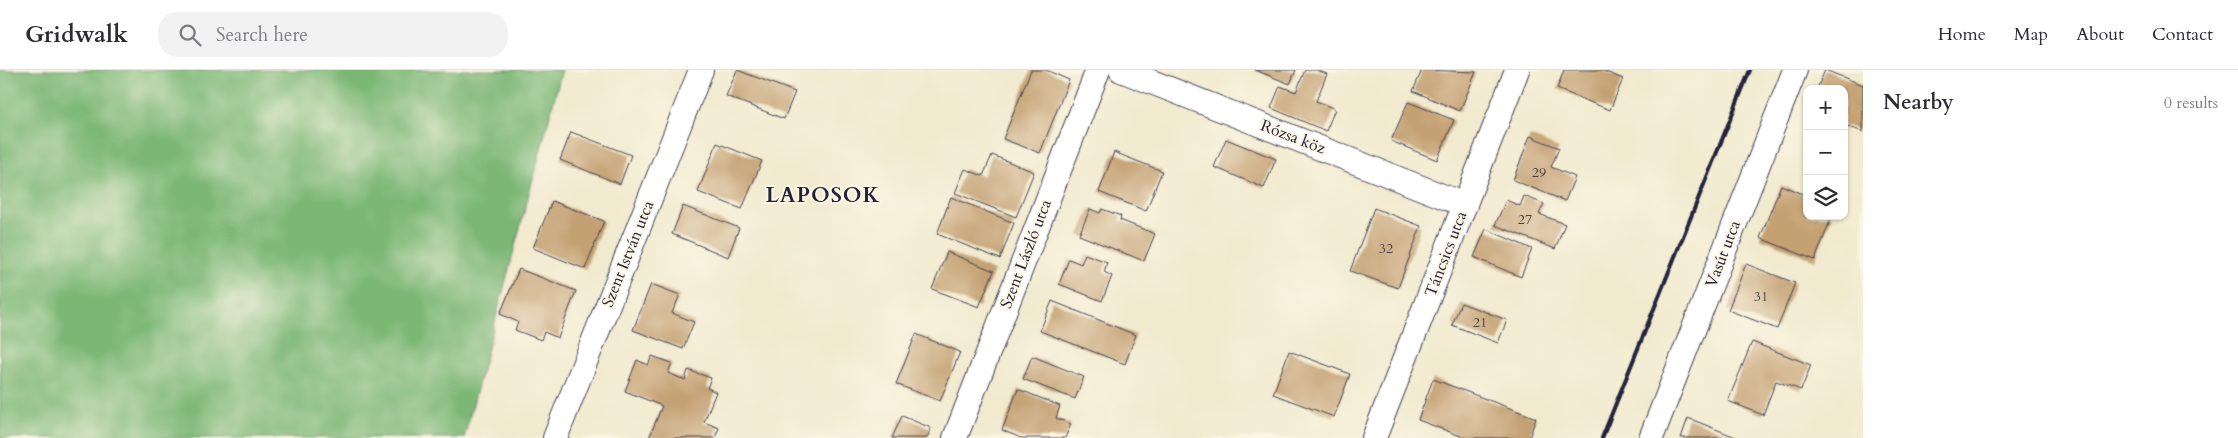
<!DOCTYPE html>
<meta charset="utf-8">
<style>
body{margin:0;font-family:Cardo,serif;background:#f2f2f3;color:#2b2b33}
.controls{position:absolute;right:15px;top:15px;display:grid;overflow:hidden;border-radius:10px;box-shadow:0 1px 4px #0004}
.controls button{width:45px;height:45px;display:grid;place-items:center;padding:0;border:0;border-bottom:1px solid #e1e1e2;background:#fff;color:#2b2b33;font:25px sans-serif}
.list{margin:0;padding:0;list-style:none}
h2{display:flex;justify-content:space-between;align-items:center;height:65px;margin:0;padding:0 20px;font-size:21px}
h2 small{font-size:16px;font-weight:400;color:#7c7c81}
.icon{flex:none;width:28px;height:28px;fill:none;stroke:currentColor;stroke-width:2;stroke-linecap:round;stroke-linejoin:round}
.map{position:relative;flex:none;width:1863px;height:368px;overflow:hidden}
header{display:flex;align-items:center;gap:30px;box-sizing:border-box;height:70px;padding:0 25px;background:#fff;border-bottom:1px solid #e1e1e2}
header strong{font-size:24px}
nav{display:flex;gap:28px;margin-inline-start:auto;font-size:18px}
.search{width:350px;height:45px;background:#f2f2f3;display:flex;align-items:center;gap:12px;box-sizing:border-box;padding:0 18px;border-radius:20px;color:#7c7c81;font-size:19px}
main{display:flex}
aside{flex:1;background:#fff}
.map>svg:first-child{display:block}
</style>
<header>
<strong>Gridwalk</strong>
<div class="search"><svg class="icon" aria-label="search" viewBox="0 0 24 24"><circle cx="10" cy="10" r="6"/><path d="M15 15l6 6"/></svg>Search here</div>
<nav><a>Home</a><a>Map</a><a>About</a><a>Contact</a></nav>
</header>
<main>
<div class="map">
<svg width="1863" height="368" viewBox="0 0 1863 368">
<rect width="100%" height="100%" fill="#fcf5e5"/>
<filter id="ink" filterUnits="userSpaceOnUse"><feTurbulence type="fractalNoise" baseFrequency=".02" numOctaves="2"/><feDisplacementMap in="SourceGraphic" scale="10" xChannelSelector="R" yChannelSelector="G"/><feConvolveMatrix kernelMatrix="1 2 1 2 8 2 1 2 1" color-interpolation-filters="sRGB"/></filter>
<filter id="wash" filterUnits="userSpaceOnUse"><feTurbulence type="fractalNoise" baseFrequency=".0096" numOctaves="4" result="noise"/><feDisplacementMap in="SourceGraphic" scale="20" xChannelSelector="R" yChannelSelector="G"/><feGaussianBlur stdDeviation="1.12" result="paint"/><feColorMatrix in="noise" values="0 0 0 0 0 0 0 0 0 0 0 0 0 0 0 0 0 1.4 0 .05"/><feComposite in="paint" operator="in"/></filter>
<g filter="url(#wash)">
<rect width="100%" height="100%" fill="#f1eacf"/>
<!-- forest -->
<path fill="#7bb776" stroke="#4e6c58" d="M0,0H562L464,368H0Z"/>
<g id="blocks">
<!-- building -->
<g fill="#c4a173">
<path d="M737,0L795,22L784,49L726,26Z"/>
<path d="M1031,0H1046L1069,10L1040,83L1003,69Z"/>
<path d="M1255,0H1296L1290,14Z"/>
<path d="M1305,0H1316L1327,4L1316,31L1335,39L1326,61L1271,38L1280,16L1296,22Z"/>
<path d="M1422,0L1476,2L1460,41L1413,21Z"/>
<path d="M1564,0H1601L1623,9L1610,40L1557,19Z"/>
<path d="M1825,0L1863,15V62L1847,56L1844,61V19H1817Z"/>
<path d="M1408,32L1454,50L1437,90L1391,71Z"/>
<path d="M571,62L631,85L620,114L560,90Z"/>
<path d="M1530,66L1559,78L1551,97L1575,107L1565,131L1513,110Z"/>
<path d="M1226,69L1276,89L1264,118L1214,97Z"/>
<path d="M717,73L762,91L742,139L698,122Z"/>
<path d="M1114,82L1162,101L1146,141L1099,122Z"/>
<path d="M992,85L1034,102L1016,147L955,123L965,99L983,106Z"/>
<path d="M1781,115L1807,126V146H1832L1815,190L1760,168Z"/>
<path d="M1524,126L1544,134L1539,144L1565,154L1555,179L1495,155L1506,130L1520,136Z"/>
<path d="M951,127L1014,153L1000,189L937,164Z"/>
<path d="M552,131L604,151L585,199L533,178Z"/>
<path d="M683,136L739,158L728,187L672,164Z"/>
<path d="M1374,138L1421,156L1398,218L1350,201Z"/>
<path d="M1090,139L1100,143L1102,139L1121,146L1120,150L1155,164L1144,191L1079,165Z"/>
<path d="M1486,159L1532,179L1521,207L1474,187Z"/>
<path d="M947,182L994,201L979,237L932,219Z"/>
<path d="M1085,184L1107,192L1104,202L1112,206L1102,231L1059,214L1069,189L1081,194Z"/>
<path d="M1746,194L1795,213L1777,259L1728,240Z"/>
<path d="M519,199L576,221L558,268L544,262L541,270L515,260L518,252L500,244Z"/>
<path d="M651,214L680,225L672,243L694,252L683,279L633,260Z"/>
<path d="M1052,231L1136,265L1125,294L1040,261Z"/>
<path d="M1461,233L1507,250L1498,273L1452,255Z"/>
<path d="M916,264L960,282L940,331L896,314Z"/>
<path d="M1752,272L1811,295L1801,320L1776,311L1763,345L1728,331Z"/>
<path d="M1289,281L1350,304L1334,347L1273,324Z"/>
<path d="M652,286L672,293L668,303L685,310L688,300L711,308L707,318L716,322L704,352L719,358L715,368H649L662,336L625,321L637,290L648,295Z"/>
<path d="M1032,286L1084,307L1075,329L1023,309Z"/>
<path d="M1433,309L1536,348L1529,368H1466L1418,350Z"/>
<path d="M1018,319L1060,336L1056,348L1071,354L1065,368H1021L1002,360Z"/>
<path d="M902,346L931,358L927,368H892Z"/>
<path d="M1688,348L1738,368H1681Z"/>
</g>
</g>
</g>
<g filter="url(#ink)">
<use href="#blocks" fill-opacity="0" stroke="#414051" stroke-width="1"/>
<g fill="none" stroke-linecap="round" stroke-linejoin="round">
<defs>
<g id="minor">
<path d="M1121,0L1465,135"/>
<path d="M555,368L701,0"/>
<path d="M955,368L1098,0"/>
<path d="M1374,368L1517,0"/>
<path d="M1651,368L1795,0"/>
</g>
</defs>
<!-- minor casing -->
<use href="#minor" stroke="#414051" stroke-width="26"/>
<!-- minor -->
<use href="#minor" stroke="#fff" stroke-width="24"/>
<!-- rail -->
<path stroke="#22223b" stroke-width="4" d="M1602,368L1750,0"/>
</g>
</g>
<g text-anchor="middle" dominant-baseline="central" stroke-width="4" stroke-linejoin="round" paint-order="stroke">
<!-- number labels -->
<g font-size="14" fill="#4a4249">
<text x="1539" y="102">29</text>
<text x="1525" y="149">27</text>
<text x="1386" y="178">32</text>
<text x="1761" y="226">31</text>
<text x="1480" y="252">21</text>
</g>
<!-- street labels -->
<g font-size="16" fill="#22223b" stroke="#fcf5e5">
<text transform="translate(1293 67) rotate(21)">Rózsa köz</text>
<text transform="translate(628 184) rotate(-68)">Szent István utca</text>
<text transform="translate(1026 184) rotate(-69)">Szent László utca</text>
<text transform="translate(1446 184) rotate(-69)">Táncsics utca</text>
<text transform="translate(1723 184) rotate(-69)">Vasút utca</text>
</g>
<!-- district labels -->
<g font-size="21" font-weight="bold" letter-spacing="1" fill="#22223b" stroke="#fcf5e5">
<text x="823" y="125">LAPOSOK</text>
</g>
</g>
</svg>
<div class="controls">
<button>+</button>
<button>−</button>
<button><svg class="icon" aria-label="layers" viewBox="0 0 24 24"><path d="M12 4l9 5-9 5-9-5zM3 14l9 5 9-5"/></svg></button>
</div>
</div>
<aside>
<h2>Nearby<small>0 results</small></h2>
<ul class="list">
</ul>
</aside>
</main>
